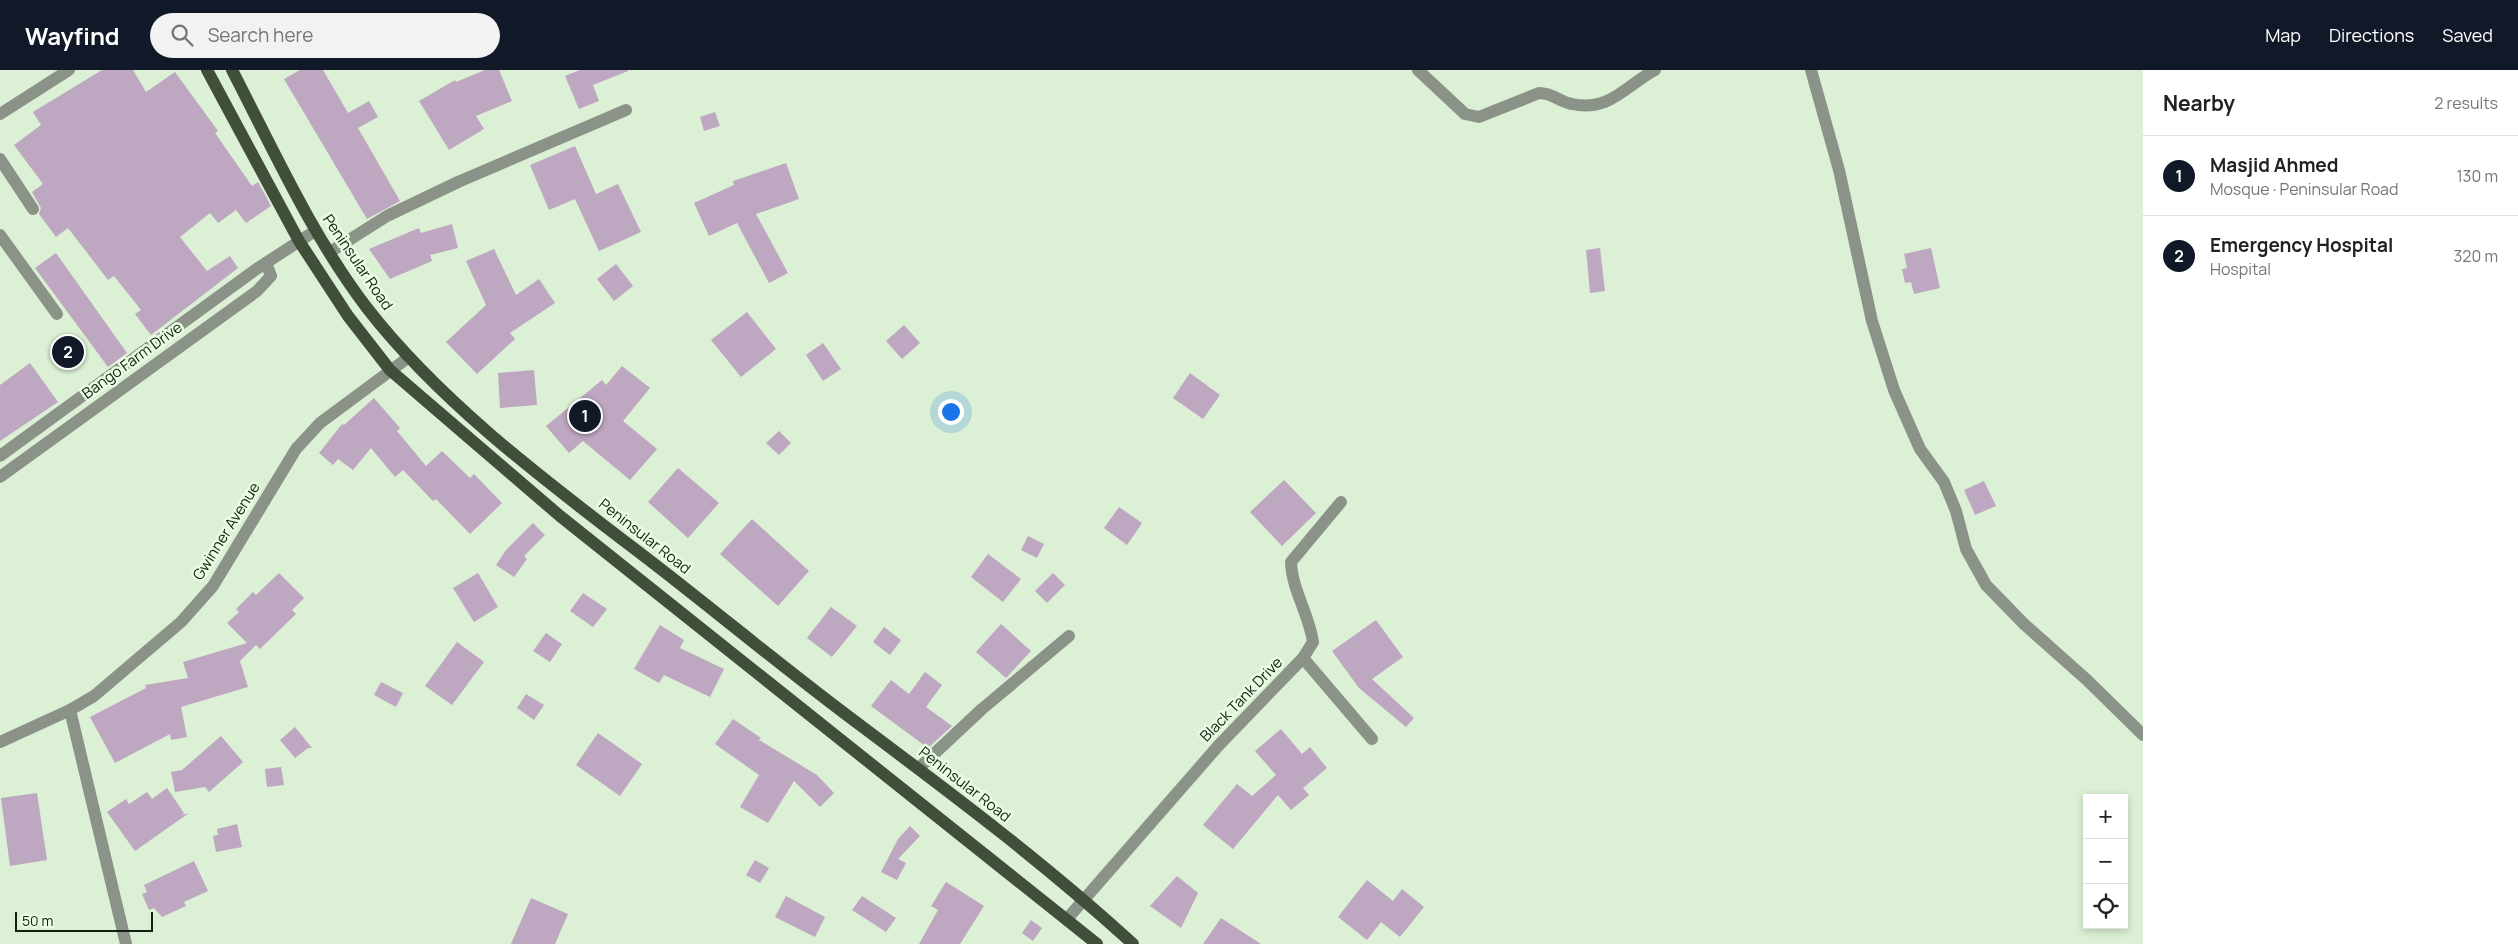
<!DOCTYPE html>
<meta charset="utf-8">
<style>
body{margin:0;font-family:Manrope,sans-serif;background:#f2f2f2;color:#222}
.controls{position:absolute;right:15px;bottom:15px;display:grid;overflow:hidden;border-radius:0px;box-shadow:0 2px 8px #0003}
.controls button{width:45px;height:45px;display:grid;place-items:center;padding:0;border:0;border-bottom:1px solid #e0e0e0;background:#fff;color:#222;font:25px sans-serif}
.scale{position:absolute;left:15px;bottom:12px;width:138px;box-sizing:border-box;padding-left:5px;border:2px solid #161e14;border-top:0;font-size:14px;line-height:18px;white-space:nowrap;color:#161e14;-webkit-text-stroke:4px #e8fde1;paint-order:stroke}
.you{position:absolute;left:950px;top:341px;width:18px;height:18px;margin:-12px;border:4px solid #fff;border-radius:50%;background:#1a73e8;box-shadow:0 0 0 8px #1a73e833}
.badge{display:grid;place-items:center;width:32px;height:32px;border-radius:50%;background:#111827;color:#fff;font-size:16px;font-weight:700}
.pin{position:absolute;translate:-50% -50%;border:2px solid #fff;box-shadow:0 1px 5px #0006}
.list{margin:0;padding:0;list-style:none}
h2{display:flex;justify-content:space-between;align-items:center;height:65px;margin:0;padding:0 20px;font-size:21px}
h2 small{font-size:16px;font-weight:400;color:#767676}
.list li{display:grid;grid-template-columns:32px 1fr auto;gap:15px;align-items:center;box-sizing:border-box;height:80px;padding:0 20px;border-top:1px solid #e0e0e0}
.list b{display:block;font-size:19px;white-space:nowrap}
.list p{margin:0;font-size:16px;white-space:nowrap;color:#767676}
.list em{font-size:16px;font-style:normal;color:#767676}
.icon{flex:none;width:28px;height:28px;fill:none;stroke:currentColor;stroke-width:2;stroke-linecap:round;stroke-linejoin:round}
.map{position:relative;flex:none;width:2143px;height:874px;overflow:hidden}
header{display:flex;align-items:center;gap:30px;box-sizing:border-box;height:70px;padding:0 25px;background:#111827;color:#fff}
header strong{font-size:24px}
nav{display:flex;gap:28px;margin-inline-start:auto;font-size:18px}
.search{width:350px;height:45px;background:#f2f2f2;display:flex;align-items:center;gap:12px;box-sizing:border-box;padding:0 18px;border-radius:28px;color:#767676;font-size:19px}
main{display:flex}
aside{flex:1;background:#fff}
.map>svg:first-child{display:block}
</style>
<header>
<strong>Wayfind</strong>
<div class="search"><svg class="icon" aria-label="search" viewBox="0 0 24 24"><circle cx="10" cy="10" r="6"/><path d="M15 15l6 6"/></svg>Search here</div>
<nav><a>Map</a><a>Directions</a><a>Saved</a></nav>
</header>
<main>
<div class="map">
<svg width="2143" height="874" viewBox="0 0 2143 874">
<rect width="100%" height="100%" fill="#dbf0d4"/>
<!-- building -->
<g fill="#bea7c0">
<path d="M102,0H133L146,22L175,2L218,61L215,63L252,116L258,112L271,136L246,153L236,140L218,153L210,143L180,167L207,201L230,186L238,198L151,265L135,244L141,240L114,206L108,210L68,158L56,167L39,144L41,138L32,122L43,114L14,75L41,55L33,42Z"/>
<path d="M300,0H323L348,43L369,31L378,47L358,58L400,131L367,149L284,9Z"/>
<path d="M485,0H499L512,31L476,46L484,59L449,80L419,31L455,10L456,12Z"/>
<path d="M580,0H628V1L593,15L599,31L579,39L565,6Z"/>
<path d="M715,42L720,56L704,61L700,47Z"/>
<path d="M575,76L596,124L618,114L641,162L599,181L575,129L549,140L530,95Z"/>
<path d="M786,93L799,129L756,144L788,203L769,213L737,153L709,166L694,133L734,115L733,111Z"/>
<path d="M452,154L458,178L430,185L432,191L390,209L369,179L419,158L421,163Z"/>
<path d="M1600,178L1605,221L1590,223L1586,180Z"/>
<path d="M1931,178L1940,218L1914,224L1911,212L1905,213L1902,199L1907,198L1904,184Z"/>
<path d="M494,179L516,225L539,209L555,233L510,263L515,269L477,304L446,272L486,235L466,191Z"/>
<path d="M56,183L127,283L108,297L35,198Z"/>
<path d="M616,194L633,216L614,231L597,209Z"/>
<path d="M747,242L776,279L741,307L711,270Z"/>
<path d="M904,255L920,273L902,289L886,271Z"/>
<path d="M823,273L841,299L823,311L806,285Z"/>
<path d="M30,293L58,332L0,371V315Z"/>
<path d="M622,296L650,318L623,351L657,379L630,410L583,371L569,383L546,356L602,310L606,315Z"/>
<path d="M534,300L537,335L500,338L498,303Z"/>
<path d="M1190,303L1220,325L1203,349L1173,328Z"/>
<path d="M374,328L400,358L397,361L426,396L442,381L470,408L474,404L502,433L470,464L436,429L433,431L403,400L395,407L371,378L353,400L338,389L333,395L319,383L342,354L344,355Z"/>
<path d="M779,361L791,373L779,385L766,373Z"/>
<path d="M678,398L719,433L688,468L648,432Z"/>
<path d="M1284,410L1316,443L1282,476L1250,442Z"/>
<path d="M1984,411L1996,436L1975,445L1964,420Z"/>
<path d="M1119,437L1142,453L1127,475L1104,458Z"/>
<path d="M752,449L809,501L778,536L720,484Z"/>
<path d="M533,453L545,465L524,486L527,489L514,507L496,495L506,480Z"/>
<path d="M1028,466L1044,474L1037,488L1021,480Z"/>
<path d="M988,484L1021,509L1003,532L971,507Z"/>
<path d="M279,503L304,528L292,540L296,544L260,579L256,575L240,591L248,617L181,637L187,667L171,670L170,664L115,693L90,647L146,618L145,615L188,608L183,592L247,573L227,553L239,542L236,539L253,522L256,525Z"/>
<path d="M478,503L498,537L474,552L453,518Z"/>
<path d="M1053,503L1065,515L1047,533L1035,521Z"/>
<path d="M583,523L607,539L593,557L570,541Z"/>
<path d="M831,537L857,556L832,587L807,568Z"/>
<path d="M1376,550L1403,587L1372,609L1414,648L1406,657L1359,618L1332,581Z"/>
<path d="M1001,554L1031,581L1006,608L976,582Z"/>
<path d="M660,555L684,570L680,578L724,599L710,627L664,605L659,613L634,599Z"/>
<path d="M884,557L901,570L890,585L873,572Z"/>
<path d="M546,563L562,574L550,592L533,581Z"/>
<path d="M457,572L484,592L452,635L425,616Z"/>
<path d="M925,602L942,615L926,637L952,656L928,678L871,636L891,610L909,624Z"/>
<path d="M381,612L403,623L396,637L374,625Z"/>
<path d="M526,624L544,635L534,650L517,638Z"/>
<path d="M733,649L761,668L759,670L817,705L834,723L820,737L794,711L768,753L740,737L759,705L715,674Z"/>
<path d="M295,657L312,678H308L295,688L280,670Z"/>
<path d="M1281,659L1302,684L1310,677L1327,698L1303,718L1309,725L1291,740L1278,725L1233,779L1203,755L1237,714L1252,726L1276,705L1255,681Z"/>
<path d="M598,663L642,694L620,726L576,695Z"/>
<path d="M221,666L243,692L209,722L205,717L175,722L171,702L182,700Z"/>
<path d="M281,697L284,715L267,717L265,699Z"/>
<path d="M167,718L184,743L182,745L189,743L135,781L107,742L126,729L129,734L147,722L152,729Z"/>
<path d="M37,723L47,790L10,796L1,728Z"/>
<path d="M237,754L242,777L216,782L213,766L218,765L217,759Z"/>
<path d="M910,756L920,766L898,789L906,793L897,810L881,802L898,769Z"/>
<path d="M755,790L769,798L760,813L746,805Z"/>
<path d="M194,791L208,821L184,832L186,836L162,847L154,838L149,840L142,824L147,822L144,815Z"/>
<path d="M1177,806L1198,823L1181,858L1150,836Z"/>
<path d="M1367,810L1393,831L1402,819L1424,837L1400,867L1381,852L1367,870L1338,847Z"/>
<path d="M946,812L984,836L960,874H919L938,840L931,836Z"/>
<path d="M786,826L825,847L815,867L775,847Z"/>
<path d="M862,826L896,848L886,862L852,840Z"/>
<path d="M531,828L568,844L555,874H511Z"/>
<path d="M1221,848L1261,874H1203Z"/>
<path d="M1031,850L1042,858L1033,871L1022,863Z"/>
</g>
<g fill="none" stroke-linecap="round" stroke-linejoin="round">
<!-- minor -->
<g stroke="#8b9388" stroke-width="12">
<path d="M1418,0L1465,44L1479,47L1539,23C1553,23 1560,32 1572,34C1610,42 1625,16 1655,0"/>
<path d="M1811,0L1839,100L1872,251L1894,320L1920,379L1944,412L1956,441L1966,479L1986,515L2024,554L2087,610L2143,665"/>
<path d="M0,44L69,0"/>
<path d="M0,89L33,139"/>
<path d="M0,165L57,244"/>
<path d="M330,182L387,146L458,112L626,40"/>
<path d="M0,386L255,200L315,161"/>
<path d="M0,407L257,221L271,206L266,193"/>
<path d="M1303,588L1372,669"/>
<path d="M70,640L126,874"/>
<path d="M0,672L70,640L94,626L181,552L213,516L296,379L320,353L409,287"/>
<path d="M919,698L982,639L1069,566"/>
<path d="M1067,849L1219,675L1303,588L1313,572C1309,544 1292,520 1291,492L1341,432"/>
</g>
<!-- major -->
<g stroke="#404e3a" stroke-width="12">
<path d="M207,0L299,171L348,246L390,300L560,446L1097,874"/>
<path d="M232,0C274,81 312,166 367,238C443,336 555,418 653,493C723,547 792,605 864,658C956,727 1048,796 1133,874"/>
</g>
</g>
<g text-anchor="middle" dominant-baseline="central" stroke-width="5" stroke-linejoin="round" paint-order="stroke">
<!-- street labels -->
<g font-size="15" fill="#161e14" stroke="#e8fde1">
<text transform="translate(358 192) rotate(56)">Peninsular Road</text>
<text transform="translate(132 290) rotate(-36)">Bango Farm Drive</text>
<text transform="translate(226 461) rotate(-58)">Gwinner Avenue</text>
<text transform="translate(645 466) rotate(38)">Peninsular Road</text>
<text transform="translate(1241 629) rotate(-46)">Black Tank Drive</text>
<text transform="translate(965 714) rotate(38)">Peninsular Road</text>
</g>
</g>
</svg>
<div class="controls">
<button>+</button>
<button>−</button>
<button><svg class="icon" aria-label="locate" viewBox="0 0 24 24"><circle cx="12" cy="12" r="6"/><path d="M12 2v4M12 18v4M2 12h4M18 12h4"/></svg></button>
</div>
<div class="scale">50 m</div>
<div class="you"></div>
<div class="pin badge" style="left:585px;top:346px">1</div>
<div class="pin badge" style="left:68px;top:282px">2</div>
</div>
<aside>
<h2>Nearby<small>2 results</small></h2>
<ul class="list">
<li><span class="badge">1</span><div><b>Masjid Ahmed</b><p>Mosque · Peninsular Road</p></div><em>130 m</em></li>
<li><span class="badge">2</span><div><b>Emergency Hospital</b><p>Hospital</p></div><em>320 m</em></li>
</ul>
</aside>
</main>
